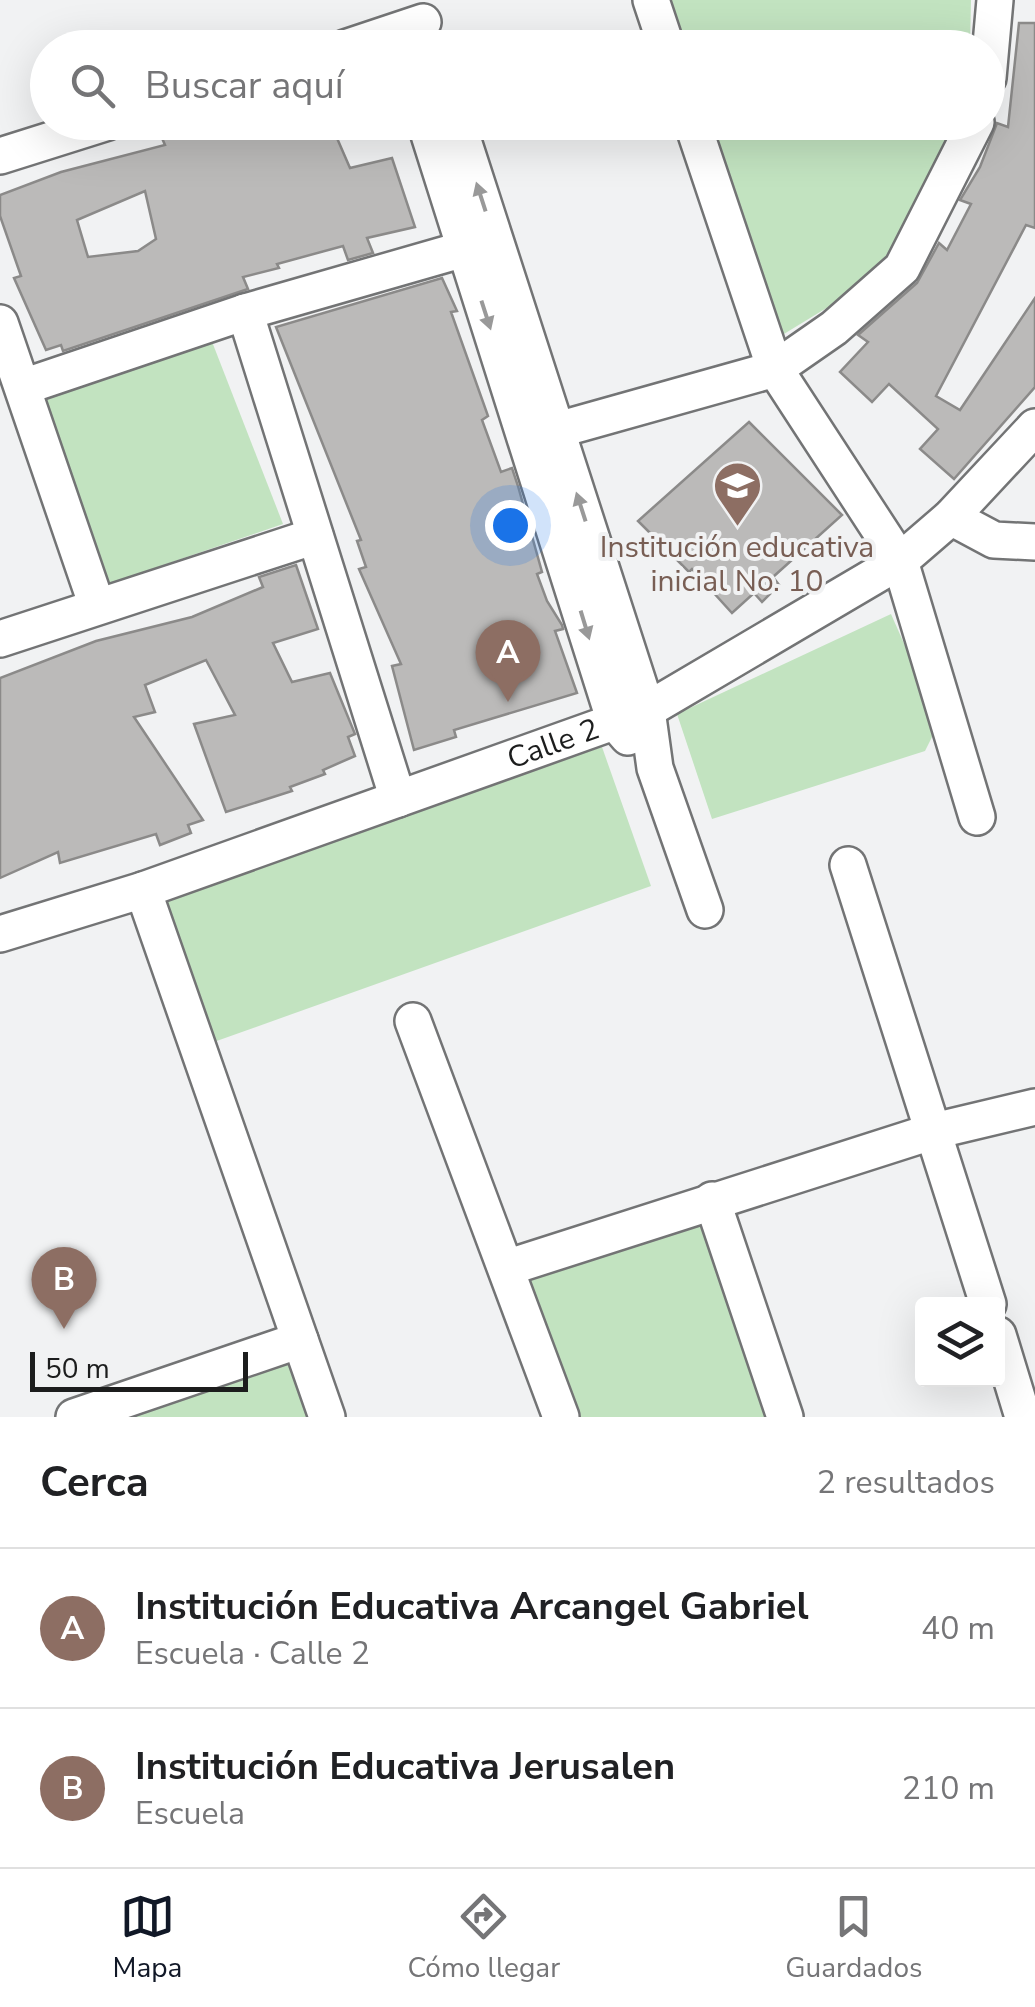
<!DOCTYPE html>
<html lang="es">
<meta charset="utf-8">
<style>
body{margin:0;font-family:"Nunito Sans",sans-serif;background:#f6f6f6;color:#202124}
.controls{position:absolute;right:30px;bottom:30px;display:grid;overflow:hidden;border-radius:10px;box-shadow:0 10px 40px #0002}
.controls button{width:90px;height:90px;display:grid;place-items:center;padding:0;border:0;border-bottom:2px solid #e0e0e0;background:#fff;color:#202124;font:50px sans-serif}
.scale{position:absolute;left:30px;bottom:25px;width:218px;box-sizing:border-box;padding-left:10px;border:5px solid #1c1d1d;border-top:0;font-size:28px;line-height:35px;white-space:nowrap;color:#1c1d1d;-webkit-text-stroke:8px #f1f2f3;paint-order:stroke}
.you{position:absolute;left:510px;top:525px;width:35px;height:35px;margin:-25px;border:8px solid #fff;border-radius:50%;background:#1a73e8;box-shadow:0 0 0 15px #1a73e833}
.badge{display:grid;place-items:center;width:65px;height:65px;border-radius:50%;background:#111827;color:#fff;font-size:32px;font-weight:700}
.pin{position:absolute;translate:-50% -82px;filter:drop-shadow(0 2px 5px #0008)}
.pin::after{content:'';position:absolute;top:52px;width:35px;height:30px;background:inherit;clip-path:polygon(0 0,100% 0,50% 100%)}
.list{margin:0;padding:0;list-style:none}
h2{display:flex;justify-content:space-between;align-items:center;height:130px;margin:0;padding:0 40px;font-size:42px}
h2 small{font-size:32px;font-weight:400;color:#757577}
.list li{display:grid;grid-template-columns:65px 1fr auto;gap:30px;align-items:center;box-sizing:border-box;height:160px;padding:0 40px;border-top:2px solid #e0e0e0}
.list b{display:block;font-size:38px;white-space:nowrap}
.list p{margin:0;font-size:32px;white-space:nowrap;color:#757577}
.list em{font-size:32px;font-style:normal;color:#757577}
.icon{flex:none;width:55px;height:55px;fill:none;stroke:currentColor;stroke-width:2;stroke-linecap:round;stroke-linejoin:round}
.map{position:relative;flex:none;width:1035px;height:1417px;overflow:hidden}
.search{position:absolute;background:#fff;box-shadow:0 10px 40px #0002;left:30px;right:30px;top:30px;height:110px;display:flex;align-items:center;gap:25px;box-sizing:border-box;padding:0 35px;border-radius:55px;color:#757577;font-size:38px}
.sheet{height:450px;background:#fff}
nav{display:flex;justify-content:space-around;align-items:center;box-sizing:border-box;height:140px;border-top:2px solid #e0e0e0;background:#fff;font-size:28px;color:#757577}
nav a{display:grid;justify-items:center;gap:5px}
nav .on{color:#111827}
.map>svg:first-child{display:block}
</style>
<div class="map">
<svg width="1035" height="1417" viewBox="0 0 1035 1417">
<rect width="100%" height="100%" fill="#f1f2f3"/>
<!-- green -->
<g fill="#c2e3c0">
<path d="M669,0H971L970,47H684Z"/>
<path d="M709,123H967L874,279L779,337Z"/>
<path d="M209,334L283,524L105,585L39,390Z"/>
<path d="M891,614L939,723L925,751L712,819L677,714Z"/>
<path d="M602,747L651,886L211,1043L159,896Z"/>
<path d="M707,1209L776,1417H571L518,1273Z"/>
<path d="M293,1354L316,1417H110Z"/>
</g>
<!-- building -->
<g fill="#bbbab9" stroke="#8b8a89" stroke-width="2.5" fill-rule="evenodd">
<path d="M1019,23H1035V228L1026,225L936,396L960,410L1035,298V387L954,479L920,449L938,429L889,384L872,402L840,372L868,342L858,335L917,283L939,243L947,250L971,204L960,200L980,167L997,123L1008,127Z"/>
<path d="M155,122H330L350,168L392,158L415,227L367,238L373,253L348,260L343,246L277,264L279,268L243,277L248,289L63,351L61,345L46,350L14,278L21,276L0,216V195L61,172L165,145ZM145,191L156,239L138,251L88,257L77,220Z"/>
<path d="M442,278L457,311L451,312L488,416L482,420L501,472L512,468L518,486L542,572L537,574L547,601L562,625L563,629L555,631L577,693L454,730L456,737L414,750L392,666L401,664L359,569L366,567L357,541L361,540L276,327Z"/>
<path d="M749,422L842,515L773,577L779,585L762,602L754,593L732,613L692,569L689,572L638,521Z"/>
<path d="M296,565L318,629L273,643L292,682L330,673L355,734L348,737L355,756L323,770L325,774L290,787L292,791L226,812L194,724L235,715L206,660L145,685L155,712L134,717L203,820L188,825L191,833L160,845L156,834L60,863L58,852L0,878V678L96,641L192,617L263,587L259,577Z"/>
</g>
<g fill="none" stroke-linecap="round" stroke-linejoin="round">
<defs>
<g id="minor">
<path d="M651,0L667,48"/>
<path d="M345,48L423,22"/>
<path d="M988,78L995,0"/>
<path d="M425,122L615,722L628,737"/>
<path d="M457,122L647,710L655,768L705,910"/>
<path d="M692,122L775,369L900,561L977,817"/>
<path d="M0,156L108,122"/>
<path d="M245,312L398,799"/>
<path d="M0,323L97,606"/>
<path d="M23,387L245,312L485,243"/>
<path d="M536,436L775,369L834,328L902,268L976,122"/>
<path d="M951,517L994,540L1035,542"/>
<path d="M0,639L315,536"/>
<path d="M848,865L988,1304"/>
<path d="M143,890L327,1417"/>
<path id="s1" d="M0,934L143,890L647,710L900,561L951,517L1035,427"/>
<path d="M413,1021L561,1417"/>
<path d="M712,1200L785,1417"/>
<path d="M506,1268L934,1131L1035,1107"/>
<path d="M998,1335L1023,1417"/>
<path d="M74,1417L300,1340"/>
</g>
</defs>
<!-- minor casing -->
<use href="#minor" stroke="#737475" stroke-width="40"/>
<!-- minor -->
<use href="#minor" stroke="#fff" stroke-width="35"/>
</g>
<!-- one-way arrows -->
<defs><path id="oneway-solid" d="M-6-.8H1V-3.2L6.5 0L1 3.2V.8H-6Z" transform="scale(2.5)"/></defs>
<g fill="#999">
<use href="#oneway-solid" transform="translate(481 197) rotate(-108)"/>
<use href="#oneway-solid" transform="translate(486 315) rotate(72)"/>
<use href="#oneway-solid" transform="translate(581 507) rotate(-108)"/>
<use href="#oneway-solid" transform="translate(585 625) rotate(73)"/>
</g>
<!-- icons -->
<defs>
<symbol id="school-pin" viewBox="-11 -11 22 30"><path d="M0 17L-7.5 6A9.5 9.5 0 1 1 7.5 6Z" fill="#8d6e63" stroke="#f1f2f3"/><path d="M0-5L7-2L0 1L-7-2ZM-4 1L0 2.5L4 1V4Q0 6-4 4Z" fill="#fff"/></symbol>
</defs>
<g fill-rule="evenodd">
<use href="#school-pin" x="710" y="458" width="55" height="75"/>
</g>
<g text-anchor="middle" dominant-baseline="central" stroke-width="8" stroke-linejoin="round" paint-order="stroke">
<!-- education labels -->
<g font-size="30" fill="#785e54" stroke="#f1f2f3">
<text x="737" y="547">Institución educativa<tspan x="737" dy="34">inicial No. 10</tspan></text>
</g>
<!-- street labels -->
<g font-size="30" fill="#1c1d1d" stroke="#f1f2f3">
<text stroke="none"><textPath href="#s1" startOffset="585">Calle 2</textPath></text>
</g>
</g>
</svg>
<div class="controls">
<button><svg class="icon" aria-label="layers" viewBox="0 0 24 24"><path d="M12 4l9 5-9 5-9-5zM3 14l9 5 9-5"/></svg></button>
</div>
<div class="scale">50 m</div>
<div class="you"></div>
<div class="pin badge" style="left:508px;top:702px;background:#8d6e63">A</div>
<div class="pin badge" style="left:64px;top:1329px;background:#8d6e63">B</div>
<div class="search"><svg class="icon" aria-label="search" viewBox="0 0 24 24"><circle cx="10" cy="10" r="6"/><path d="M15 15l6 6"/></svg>Buscar aquí</div>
</div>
<section class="sheet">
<h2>Cerca<small>2 resultados</small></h2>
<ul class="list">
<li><span class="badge" style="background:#8d6e63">A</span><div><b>Institución Educativa Arcangel Gabriel</b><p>Escuela · Calle 2</p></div><em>40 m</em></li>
<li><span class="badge" style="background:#8d6e63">B</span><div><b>Institución Educativa Jerusalen</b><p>Escuela</p></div><em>210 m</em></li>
</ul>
</section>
<nav>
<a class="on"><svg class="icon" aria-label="map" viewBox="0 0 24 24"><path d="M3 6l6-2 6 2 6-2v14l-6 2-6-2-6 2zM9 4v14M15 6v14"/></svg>Mapa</a>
<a><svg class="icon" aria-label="directions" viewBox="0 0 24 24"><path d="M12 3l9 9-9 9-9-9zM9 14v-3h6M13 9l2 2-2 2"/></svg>Cómo llegar</a>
<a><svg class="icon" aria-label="saved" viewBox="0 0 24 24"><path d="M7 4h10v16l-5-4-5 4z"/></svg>Guardados</a>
</nav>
